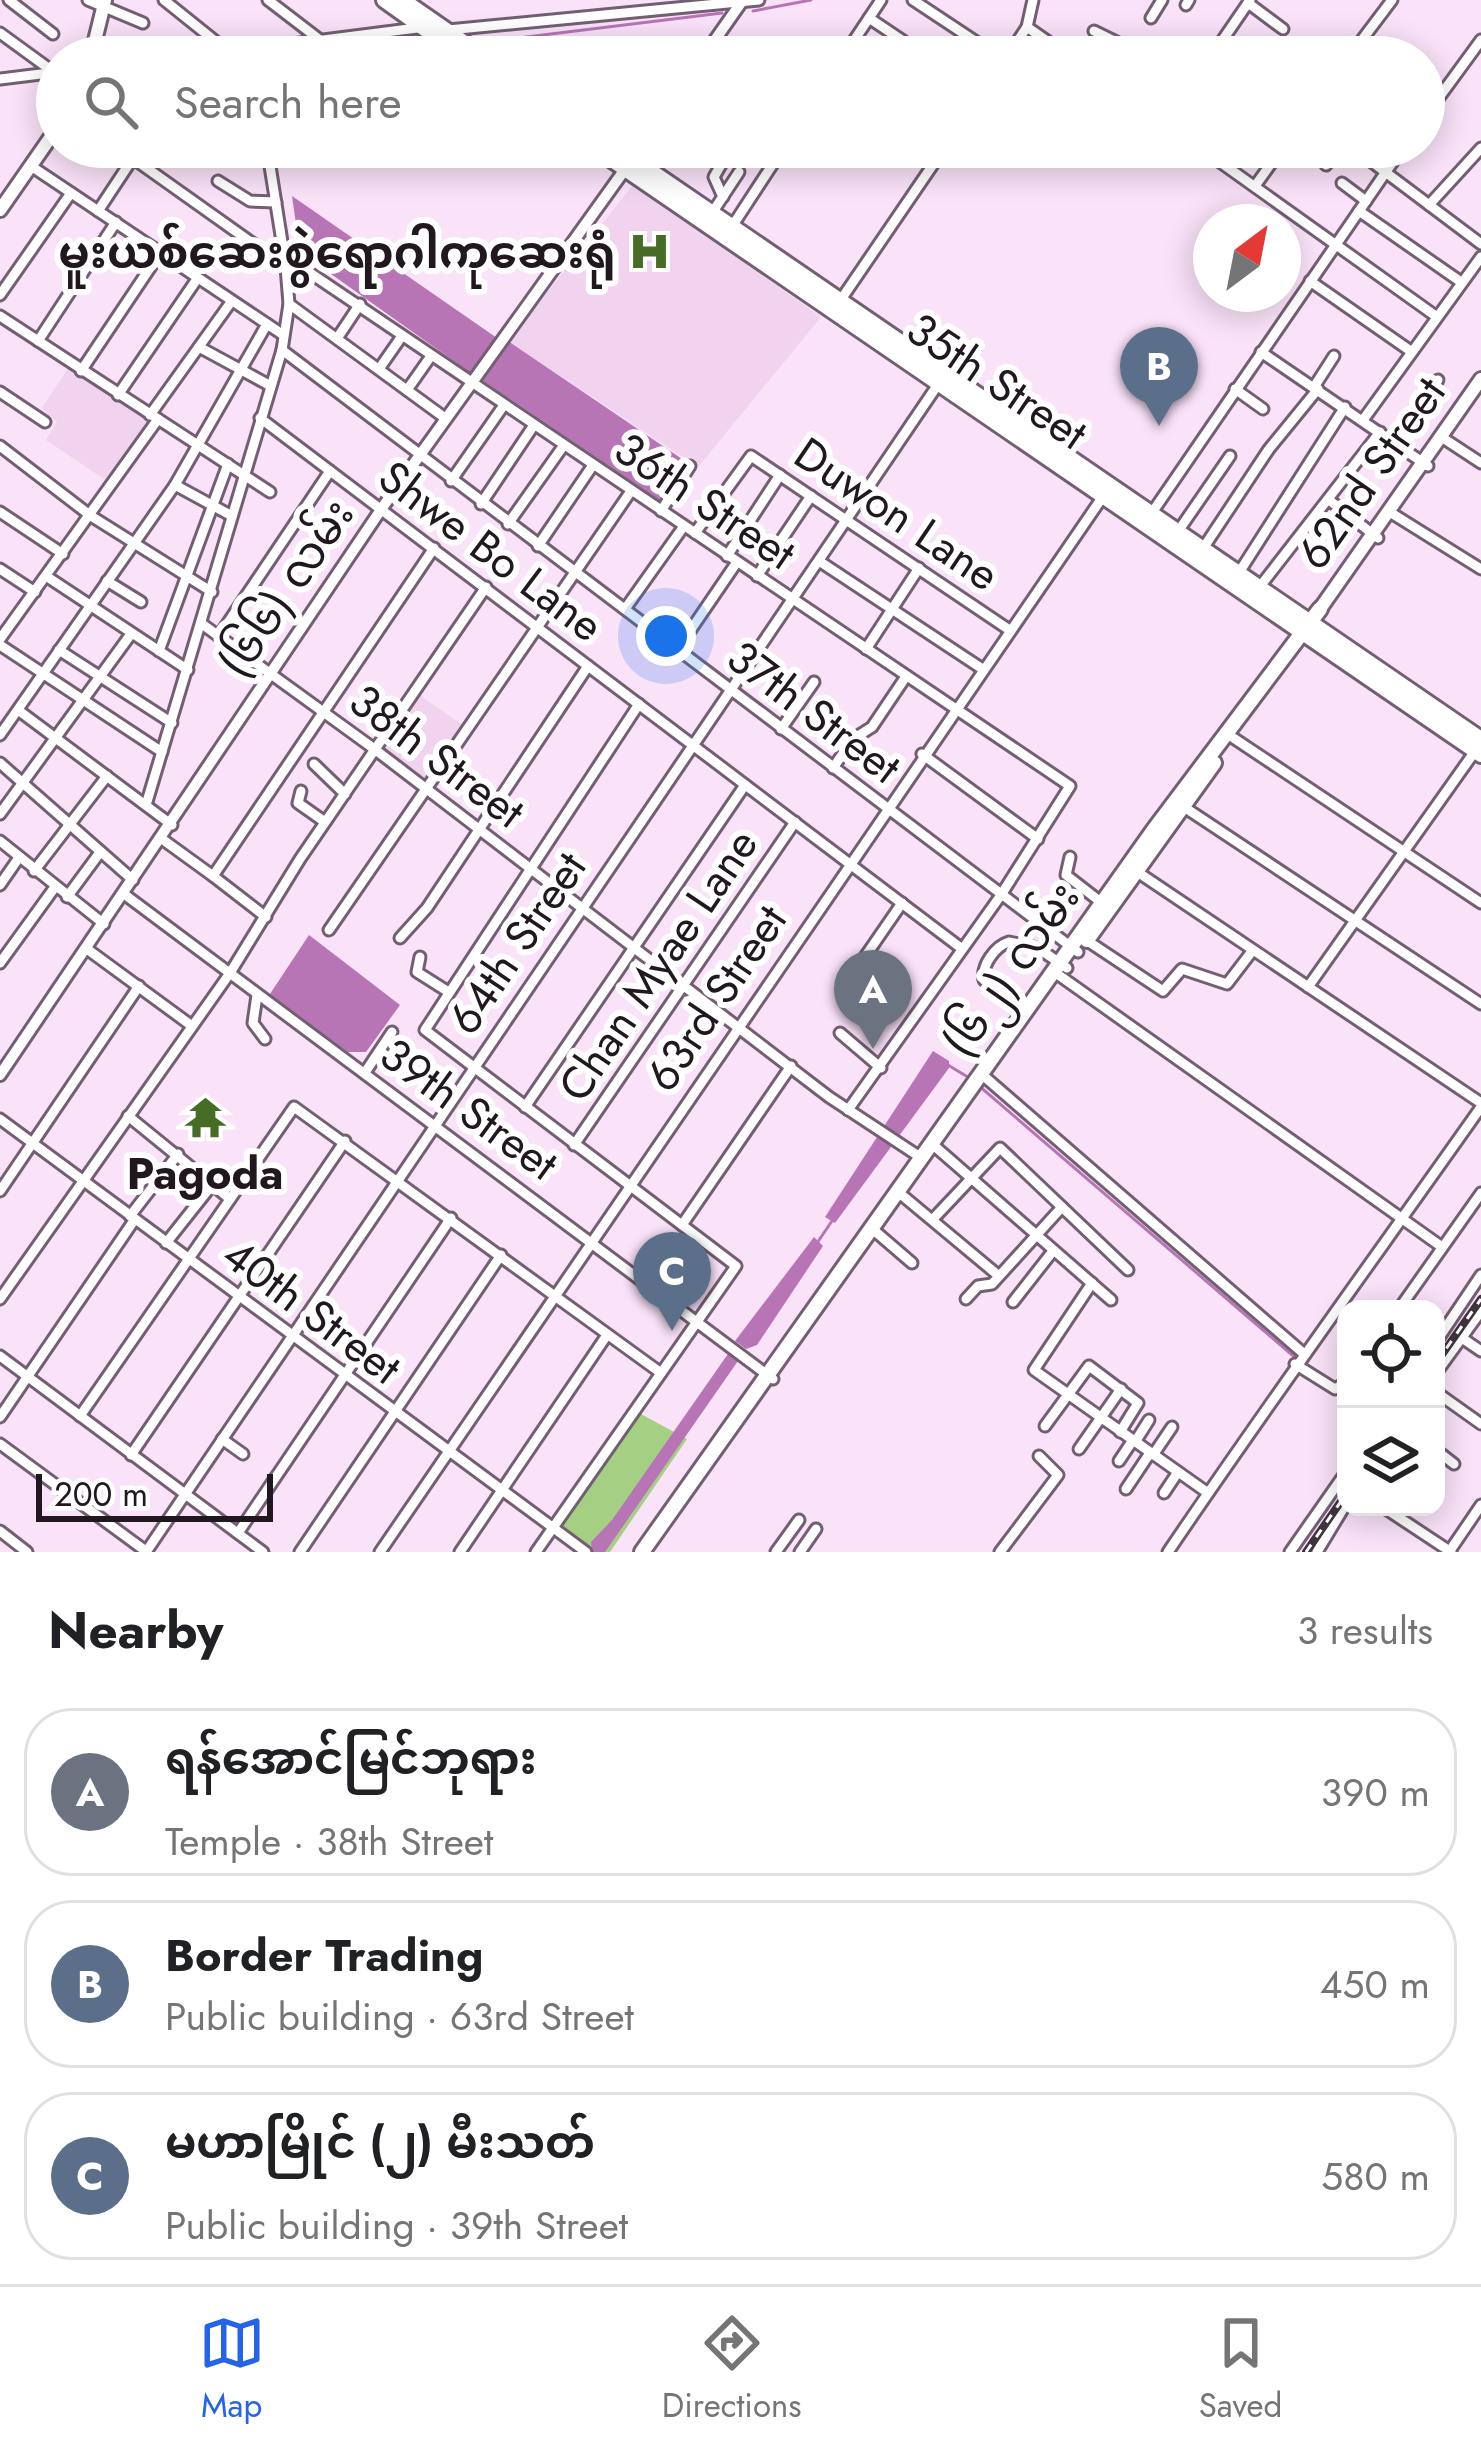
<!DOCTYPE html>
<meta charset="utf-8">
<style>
body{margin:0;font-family:Jost,"Noto Sans Myanmar",sans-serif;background:#f6f6f6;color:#202124}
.controls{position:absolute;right:36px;bottom:36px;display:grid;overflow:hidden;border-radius:24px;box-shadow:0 6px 30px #0003}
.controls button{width:108px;height:108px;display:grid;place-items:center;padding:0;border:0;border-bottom:3px solid #e0e0e0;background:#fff;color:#202124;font:60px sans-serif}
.compass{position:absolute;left:1193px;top:204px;width:108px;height:108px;border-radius:50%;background:#fff;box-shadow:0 6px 30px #0003;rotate:32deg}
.scale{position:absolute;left:36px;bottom:30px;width:237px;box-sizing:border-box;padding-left:12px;border:6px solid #20171f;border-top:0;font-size:33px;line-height:42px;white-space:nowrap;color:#20171f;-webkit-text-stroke:9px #fff;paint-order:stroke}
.you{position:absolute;left:666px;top:636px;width:42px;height:42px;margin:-30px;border:9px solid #fff;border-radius:50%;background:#1a73e8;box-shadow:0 0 0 18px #1a73e833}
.badge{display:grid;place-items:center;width:78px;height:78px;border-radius:50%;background:#2563eb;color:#fff;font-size:39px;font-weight:700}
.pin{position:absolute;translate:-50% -99px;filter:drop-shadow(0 3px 6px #0008)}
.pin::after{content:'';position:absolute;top:63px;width:42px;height:36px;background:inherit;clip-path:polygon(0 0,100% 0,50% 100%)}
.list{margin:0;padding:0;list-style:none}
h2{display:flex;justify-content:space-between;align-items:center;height:156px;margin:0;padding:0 48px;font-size:51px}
h2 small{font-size:39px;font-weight:400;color:#757577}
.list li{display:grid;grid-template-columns:78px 1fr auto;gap:36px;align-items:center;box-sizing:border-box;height:168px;margin:0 24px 24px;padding:0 24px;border:3px solid #e0e0e0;border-radius:48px}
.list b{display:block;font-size:45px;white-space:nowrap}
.list p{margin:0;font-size:39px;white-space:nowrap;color:#757577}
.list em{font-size:39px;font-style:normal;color:#757577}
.icon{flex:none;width:66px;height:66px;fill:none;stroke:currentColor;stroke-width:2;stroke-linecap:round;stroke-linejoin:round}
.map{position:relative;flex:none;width:1481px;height:1552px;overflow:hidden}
.search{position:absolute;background:#fff;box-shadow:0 6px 30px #0003;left:36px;right:36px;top:36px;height:132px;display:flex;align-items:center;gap:30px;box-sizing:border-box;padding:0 42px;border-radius:66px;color:#757577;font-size:45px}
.sheet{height:732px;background:#fff}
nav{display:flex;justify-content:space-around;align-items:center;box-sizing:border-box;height:168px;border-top:3px solid #e0e0e0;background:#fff;font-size:33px;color:#757577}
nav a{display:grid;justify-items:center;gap:6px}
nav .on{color:#2563eb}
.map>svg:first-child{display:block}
</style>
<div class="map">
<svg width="1481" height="1552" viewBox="0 0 1481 1552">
<rect width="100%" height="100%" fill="#fae2f9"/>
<!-- built -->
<g fill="#f1d3ef">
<path d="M633,185L821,317L698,467L508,341Z"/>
<path d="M69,367L149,422L107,481L46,440L57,422L42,408Z"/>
<path d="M419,695L467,728L428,783L382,747Z"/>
</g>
<!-- green -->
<path fill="#a5cf83" d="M639,1413L687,1439L610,1552H598L561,1525Z"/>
<!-- water -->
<g fill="#b875b6">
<path d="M292,196L497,338L472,374L300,252Z"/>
<path d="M508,341L688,463L662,502L482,380Z"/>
<path d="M309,935L400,1005L366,1052H348L268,997Z"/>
<path d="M933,1051L949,1061V1068L835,1223L825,1217Z"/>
<path d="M814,1237L823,1246L757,1345L746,1349L735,1341Z"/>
<path d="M730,1351L738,1361L605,1552H592L591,1542L612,1520Z"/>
</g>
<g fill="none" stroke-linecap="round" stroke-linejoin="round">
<!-- stream -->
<g stroke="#b875b6" stroke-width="3">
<path d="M753,11L811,0"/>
<path d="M478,43L722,13"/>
<path d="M948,1065L971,1079"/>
<path d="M978,1085L1298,1360"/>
<path d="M817,1243L832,1221"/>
</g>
<defs>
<g id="minor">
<path d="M9,0L53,34"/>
<path d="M88,0L143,23"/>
<path d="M164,0L230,53"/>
<path d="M268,0L324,43"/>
<path d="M913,0L999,57"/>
<path d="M1248,3L1283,29"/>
<path d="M1186,5L1189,0"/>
<path d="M869,18L927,57"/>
<path d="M1151,18L1162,0"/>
<path d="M1027,27L1070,57"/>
<path d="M448,30L759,0"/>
<path d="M1094,31L1147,57"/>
<path d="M0,33L55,73"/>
<path d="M190,57L425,27"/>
<path d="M843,57L881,0"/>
<path d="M1007,57L1027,27L1033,0"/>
<path d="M1211,57L1250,0"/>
<path d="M1349,57L1392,0"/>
<path d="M0,79L57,72"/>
<path d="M1424,118L1481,40"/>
<path d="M117,147L286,267"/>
<path d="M1199,147L1437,317"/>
<path d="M1352,147L1481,244"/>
<path d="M1326,165L1339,147"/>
<path d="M31,166L282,334"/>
<path d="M218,181L250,201L276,202"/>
<path d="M1342,183L1366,201"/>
<path d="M1255,186L1283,147"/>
<path d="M723,197L714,177L726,156"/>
<path d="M1429,205L1481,148"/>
<path d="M98,211L133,158"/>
<path d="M1359,211L1461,282"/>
<path d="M712,213L739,172"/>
<path d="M731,228L784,147"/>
<path d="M285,256L1070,786L1001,895L848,1110"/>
<path d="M1310,281L1412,352"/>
<path d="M0,295L71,193"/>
<path d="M840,301L945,147"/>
<path d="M289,304L445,418"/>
<path d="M0,316L270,492"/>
<path d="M338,337L360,304"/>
<path d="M38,341L116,222"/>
<path d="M199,347L269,385"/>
<path d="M282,350L1078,952"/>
<path d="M1261,352L1428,466"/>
<path d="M379,369L402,336"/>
<path d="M81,371L160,253"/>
<path d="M1314,387L1334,356"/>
<path d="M1235,389L1263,409"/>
<path d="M407,390L431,356"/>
<path d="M0,392L45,422"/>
<path d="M118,395L197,279"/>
<path d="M150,415L231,302"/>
<path d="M260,418L961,948"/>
<path d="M1363,420L1481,257"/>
<path d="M1446,440L1481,463"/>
<path d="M1396,443L1438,380"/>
<path d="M0,446L91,516L212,592"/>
<path d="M451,481L504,405"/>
<path d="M175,485L232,516"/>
<path d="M1329,500L1378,538"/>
<path d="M481,504L534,425"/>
<path d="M661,511L690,466"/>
<path d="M1388,511L1481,569"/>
<path d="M0,512L63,554"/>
<path d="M1149,517L1403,147"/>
<path d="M508,524L564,445"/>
<path d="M1179,530L1230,456"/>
<path d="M695,533L751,456L1008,629"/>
<path d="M538,546L593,465"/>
<path d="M1204,547L1269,449L1318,389"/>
<path d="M727,556L780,475"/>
<path d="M819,561L981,668"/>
<path d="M0,569L35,592"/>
<path d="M1240,571L1345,407"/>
<path d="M46,576L188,670"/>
<path d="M757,576L811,496"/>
<path d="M107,581L141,602"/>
<path d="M1258,589L1380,432"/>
<path d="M625,609L684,526"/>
<path d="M202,624L373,748L829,1097L920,1157"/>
<path d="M219,636L330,471"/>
<path d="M0,639L158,419"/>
<path d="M0,645L162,752"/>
<path d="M866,649L919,568"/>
<path d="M59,650L172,723"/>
<path d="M677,650L737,562"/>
<path d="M159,651L228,464"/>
<path d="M18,710L172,825"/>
<path d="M781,729L814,682"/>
<path d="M1226,733L1481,903"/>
<path d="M0,735L175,485L267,324"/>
<path d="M922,754L1038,839"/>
<path d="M0,763L133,880"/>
<path d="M314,764L345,794"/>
<path d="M833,768L853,739L872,727L905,678"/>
<path d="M301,791L298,803L325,822"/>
<path d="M146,805L282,350L289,304L286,267L267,147"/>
<path d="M1181,805L1481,1004"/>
<path d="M0,814L131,634"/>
<path d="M162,839L213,876L434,548"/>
<path d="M0,841L104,924"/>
<path d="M1070,857L1066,875L1102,903"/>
<path d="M1133,869L1481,1103"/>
<path d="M34,871L107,776"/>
<path d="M213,876L266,917"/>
<path d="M0,885L18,859"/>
<path d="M124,894L773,1379"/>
<path d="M67,897L98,855"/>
<path d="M329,930L631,491"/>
<path d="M400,938L427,908L588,666"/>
<path d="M1083,938L1163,991L1182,969L1227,984L1253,950"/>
<path d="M87,949L192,1026"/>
<path d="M420,957L417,972L447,991"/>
<path d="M0,963L55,887"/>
<path d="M1053,971L1442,1247"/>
<path d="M849,980L902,903"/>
<path d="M1308,987L1478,747"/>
<path d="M257,995L253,1023L265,1039"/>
<path d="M1024,1011L984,980C981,966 995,946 1009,942L1038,948L1067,968"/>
<path d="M840,1033L881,1068"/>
<path d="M366,1071L392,1032"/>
<path d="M986,1078L1303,1353"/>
<path d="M525,1107L745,785"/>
<path d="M128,1116L230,1199"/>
<path d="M0,1119L586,1552"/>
<path d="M931,1143L1111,1300"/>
<path d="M574,1145L795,822"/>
<path d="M0,1191L139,986"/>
<path d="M903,1196L999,1276"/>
<path d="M130,1216L178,1154"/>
<path d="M934,1218L1000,1148L1128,1270"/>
<path d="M682,1225L791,1066"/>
<path d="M876,1232L912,1263"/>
<path d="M166,1243L212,1185"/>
<path d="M1092,1283L1034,1370L1208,1493"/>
<path d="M0,1299L230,973L300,859L486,587"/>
<path d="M966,1299L978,1286L992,1284L1062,1207"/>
<path d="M1013,1302L1053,1251"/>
<path d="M1399,1309L1481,1193"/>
<path d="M1462,1338L1481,1351"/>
<path d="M1436,1342L1481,1275"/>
<path d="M0,1356L263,1552"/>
<path d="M1295,1364L1335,1389L1346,1382"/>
<path d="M1436,1373L1481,1311"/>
<path d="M1436,1392L1481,1424"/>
<path d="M80,1416L294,1107L661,1373"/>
<path d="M0,1417L135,1219"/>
<path d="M1045,1426L1089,1366L1138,1403L1120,1432"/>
<path d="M222,1439L243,1454"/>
<path d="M1135,1442L1149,1420"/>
<path d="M0,1444L147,1552"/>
<path d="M1079,1449L1121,1389"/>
<path d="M1436,1450L1454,1464"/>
<path d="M131,1455L345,1141"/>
<path d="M1153,1455L1172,1427"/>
<path d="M1119,1461L1133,1440"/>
<path d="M1126,1489L1150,1453"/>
<path d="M1164,1493L1178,1472"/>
<path d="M1383,1507L1451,1552"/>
<path d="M0,1531L27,1552"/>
<path d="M238,1533L451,1218"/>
<path d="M146,1552L941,380"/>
<path d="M300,1552L501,1255"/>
<path d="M380,1552L1106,492"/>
<path d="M460,1552L607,1335"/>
<path d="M536,1552L736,1266L425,1030L639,704"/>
<path d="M776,1552L799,1520"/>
<path d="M800,1552L816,1529"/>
<path d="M1000,1552L1058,1475L1039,1456"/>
<path d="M1168,1552C1270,1401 1376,1256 1481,1107"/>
<path d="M1290,1552L1346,1472"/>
<path d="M1317,1552L1346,1504"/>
<path d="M1449,1552L1481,1505"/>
</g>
<g id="tertiary">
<path d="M703,57L743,0"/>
<path d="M0,1075L382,508L641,147"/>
</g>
<g id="secondary">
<path d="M91,57L105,0"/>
<path d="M0,210L57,128"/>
<path d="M1320,609L1481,379"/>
</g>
<g id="primary">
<path d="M384,0L464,57"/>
<path d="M403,0L485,57"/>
<path d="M593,147L1481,755"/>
<path d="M616,147L1481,739"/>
<path d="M1087,940L1214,763"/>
<path d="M642,1552L1153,831L1320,609"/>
</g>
</defs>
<!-- minor casing -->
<use href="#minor" stroke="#735f72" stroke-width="15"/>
<!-- tertiary casing -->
<use href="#tertiary" stroke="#735f72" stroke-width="16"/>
<!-- secondary casing -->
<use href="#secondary" stroke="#735f72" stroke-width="18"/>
<!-- primary casing -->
<use href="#primary" stroke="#735f72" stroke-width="20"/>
<!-- minor -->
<use href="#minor" stroke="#fff" stroke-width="9"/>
<!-- tertiary -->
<use href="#tertiary" stroke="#fff" stroke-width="10"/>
<!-- secondary -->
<use href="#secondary" stroke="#fff" stroke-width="12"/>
<!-- primary -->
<use href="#primary" stroke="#fff" stroke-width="14"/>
<defs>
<g id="rail">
<path d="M1436,1363L1481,1299"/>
<path d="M1306,1552L1346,1494"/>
</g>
</defs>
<!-- rail casing -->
<use href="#rail" stroke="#3f343e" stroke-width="8"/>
<!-- rail -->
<use href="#rail" stroke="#fff" stroke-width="3" stroke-dasharray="9" stroke-linecap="butt"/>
</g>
<!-- icons -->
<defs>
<symbol id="hospital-bare" viewBox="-9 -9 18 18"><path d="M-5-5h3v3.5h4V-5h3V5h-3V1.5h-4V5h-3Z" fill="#476c25" stroke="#fff" stroke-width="2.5" paint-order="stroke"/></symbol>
<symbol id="temple-bare" viewBox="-9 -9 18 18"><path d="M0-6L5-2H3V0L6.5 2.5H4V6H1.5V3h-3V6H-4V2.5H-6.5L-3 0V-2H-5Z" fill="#476c25" stroke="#fff" stroke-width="2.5" paint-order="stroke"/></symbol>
</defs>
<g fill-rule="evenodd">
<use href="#hospital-bare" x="620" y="222" width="59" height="59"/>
<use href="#temple-bare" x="176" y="1088" width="59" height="59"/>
</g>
<g text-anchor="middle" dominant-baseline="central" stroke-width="12" stroke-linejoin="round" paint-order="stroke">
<!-- poi labels -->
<g font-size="45" font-weight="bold" fill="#20171f" stroke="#fff" text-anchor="end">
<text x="616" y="252">မူးယစ်ဆေးစွဲရောဂါကုဆေးရုံ</text>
<text x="205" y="1173" text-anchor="middle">Pagoda</text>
</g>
<!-- street labels -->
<g font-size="45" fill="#20171f" stroke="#fff">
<text transform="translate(997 381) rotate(34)">35th Street</text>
<text transform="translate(1371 473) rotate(-55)">62nd Street</text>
<text transform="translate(705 501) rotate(34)">36th Street</text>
<text transform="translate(897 514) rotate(34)">Duwon Lane</text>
<text transform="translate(491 551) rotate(37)">Shwe Bo Lane</text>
<text transform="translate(286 588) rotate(-56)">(၆၆) လမ်း</text>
<text transform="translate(814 712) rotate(37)">37th Street</text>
<text transform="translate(437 756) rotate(37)">38th Street</text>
<text transform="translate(517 943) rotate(-56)">64th Street</text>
<text transform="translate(658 965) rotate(-56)">Chan Myae Lane</text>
<text transform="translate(1011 969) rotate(-55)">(၆၂) လမ်း</text>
<text transform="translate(716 998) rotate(-56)">63rd Street</text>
<text transform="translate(469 1109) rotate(36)">39th Street</text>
<text transform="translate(312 1311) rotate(37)">40th Street</text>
</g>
</g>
</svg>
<div class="controls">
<button><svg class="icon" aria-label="locate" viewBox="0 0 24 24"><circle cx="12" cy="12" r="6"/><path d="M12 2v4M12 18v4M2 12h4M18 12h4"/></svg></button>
<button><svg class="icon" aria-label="layers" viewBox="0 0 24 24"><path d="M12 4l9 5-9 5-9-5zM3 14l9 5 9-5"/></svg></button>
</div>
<svg class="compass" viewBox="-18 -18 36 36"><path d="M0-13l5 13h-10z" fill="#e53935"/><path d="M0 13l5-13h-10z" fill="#757577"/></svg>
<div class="scale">200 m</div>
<div class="you"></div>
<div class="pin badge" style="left:873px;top:1049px;background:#6b7280">A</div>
<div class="pin badge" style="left:1159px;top:426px;background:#5c6f8a">B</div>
<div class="pin badge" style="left:672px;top:1331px;background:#5c6f8a">C</div>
<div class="search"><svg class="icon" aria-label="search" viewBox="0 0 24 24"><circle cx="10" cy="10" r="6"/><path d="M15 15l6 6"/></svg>Search here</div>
</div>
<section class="sheet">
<h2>Nearby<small>3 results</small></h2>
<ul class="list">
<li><span class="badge" style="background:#6b7280">A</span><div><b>ရန်အောင်မြင်ဘုရား</b><p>Temple · 38th Street</p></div><em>390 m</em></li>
<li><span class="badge" style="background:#5c6f8a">B</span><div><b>Border Trading</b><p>Public building · 63rd Street</p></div><em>450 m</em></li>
<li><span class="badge" style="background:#5c6f8a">C</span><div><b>မဟာမြိုင် (၂) မီးသတ်</b><p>Public building · 39th Street</p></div><em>580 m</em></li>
</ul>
</section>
<nav>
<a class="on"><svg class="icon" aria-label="map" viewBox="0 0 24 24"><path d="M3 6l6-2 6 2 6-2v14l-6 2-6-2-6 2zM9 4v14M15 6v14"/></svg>Map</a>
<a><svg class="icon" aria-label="directions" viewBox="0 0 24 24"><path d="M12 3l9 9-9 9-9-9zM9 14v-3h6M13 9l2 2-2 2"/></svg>Directions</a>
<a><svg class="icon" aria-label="saved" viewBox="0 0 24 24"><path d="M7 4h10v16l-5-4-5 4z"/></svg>Saved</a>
</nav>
